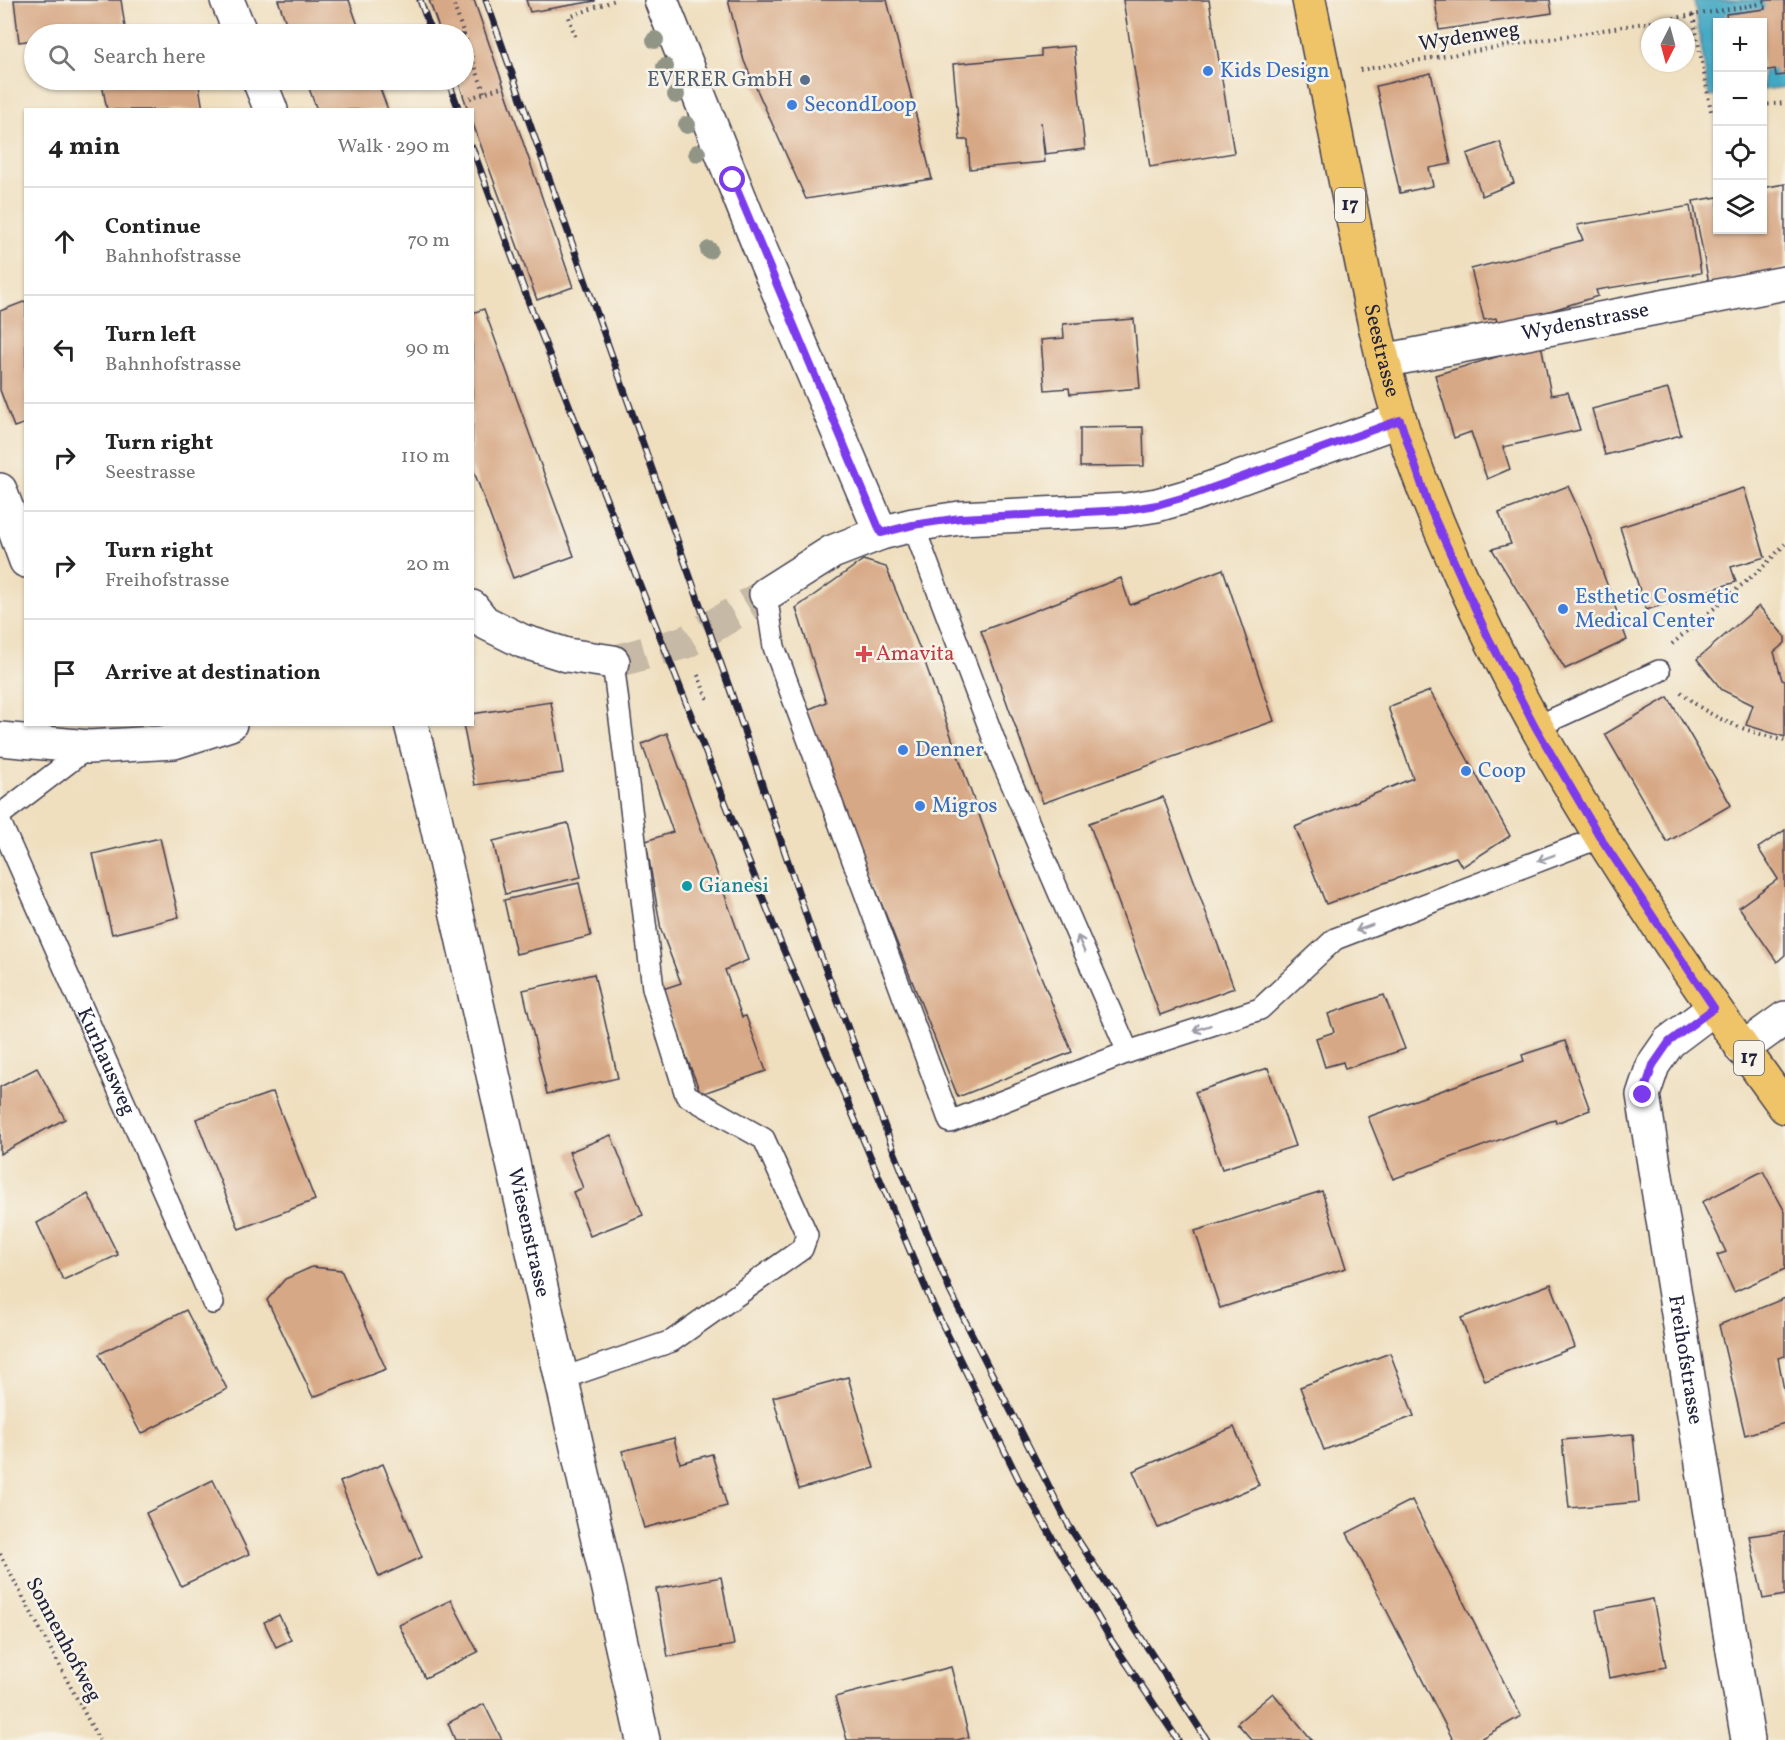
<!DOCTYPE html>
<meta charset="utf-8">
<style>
body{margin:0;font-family:Vollkorn,serif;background:#f6f6f6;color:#222}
.controls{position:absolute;right:18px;top:18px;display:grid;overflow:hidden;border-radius:0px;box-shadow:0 2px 4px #0004}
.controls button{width:54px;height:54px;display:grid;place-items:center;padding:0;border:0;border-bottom:2px solid #e0e0e0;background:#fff;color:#222;font:30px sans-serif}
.compass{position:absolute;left:1641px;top:18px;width:54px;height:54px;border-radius:50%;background:#fff;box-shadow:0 2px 4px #0004;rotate:186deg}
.stop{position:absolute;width:18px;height:18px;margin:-14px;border:4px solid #7c3aed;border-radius:50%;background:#fff}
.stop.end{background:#7c3aed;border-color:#fff;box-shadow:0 2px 6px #0008}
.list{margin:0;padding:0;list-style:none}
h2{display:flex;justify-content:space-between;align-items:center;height:78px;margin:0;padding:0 24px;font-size:26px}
h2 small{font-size:20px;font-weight:400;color:#767676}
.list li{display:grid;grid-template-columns:39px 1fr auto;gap:18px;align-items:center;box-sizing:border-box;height:108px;padding:0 24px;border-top:2px solid #e0e0e0}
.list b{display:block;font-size:22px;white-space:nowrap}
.list p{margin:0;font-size:20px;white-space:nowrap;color:#767676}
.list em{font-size:20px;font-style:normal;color:#767676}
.icon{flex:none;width:33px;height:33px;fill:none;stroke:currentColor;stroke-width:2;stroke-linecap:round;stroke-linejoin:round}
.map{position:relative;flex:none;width:1785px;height:1740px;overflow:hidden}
.search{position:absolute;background:#fff;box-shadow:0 2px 4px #0004;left:24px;top:24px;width:450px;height:66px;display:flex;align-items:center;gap:15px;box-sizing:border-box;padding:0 21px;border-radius:33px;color:#767676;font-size:22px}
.panel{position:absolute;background:#fff;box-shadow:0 2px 4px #0004;left:24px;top:108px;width:450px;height:618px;border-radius:0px}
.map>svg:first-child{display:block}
</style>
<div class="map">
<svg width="1785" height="1740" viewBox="0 0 1785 1740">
<rect width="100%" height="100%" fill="#f7f3e8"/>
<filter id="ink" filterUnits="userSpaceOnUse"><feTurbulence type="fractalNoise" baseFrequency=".0167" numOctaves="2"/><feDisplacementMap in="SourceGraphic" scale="12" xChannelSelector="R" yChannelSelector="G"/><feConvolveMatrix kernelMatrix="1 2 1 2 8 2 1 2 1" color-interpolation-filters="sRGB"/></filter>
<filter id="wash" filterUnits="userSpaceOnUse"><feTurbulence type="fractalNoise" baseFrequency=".008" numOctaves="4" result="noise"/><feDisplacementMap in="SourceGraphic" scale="24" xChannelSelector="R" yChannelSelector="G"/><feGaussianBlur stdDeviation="1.35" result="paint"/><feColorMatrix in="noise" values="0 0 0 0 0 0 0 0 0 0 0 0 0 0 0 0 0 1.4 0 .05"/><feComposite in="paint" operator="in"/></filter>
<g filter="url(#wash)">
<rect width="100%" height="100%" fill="#efdfbf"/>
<!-- water -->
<path fill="#43a8c3" stroke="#32657f" stroke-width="1.5" d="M1694,0H1785V87L1763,90L1762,22H1718L1717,96L1709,97Z"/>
<g id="blocks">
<!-- building -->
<g fill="#d7a885">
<path d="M14,0H121L125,27L73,34H34V40L19,42Z"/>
<path d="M278,0H349L361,34H290Z"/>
<path d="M429,0H474L573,287L537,300L472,121V110H468L458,80H464V34H441Z"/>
<path d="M526,0H595V1L530,12Z"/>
<path d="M728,0H887L932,179L806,199L744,61Z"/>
<path d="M1123,0H1209L1234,153L1150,167Z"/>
<path d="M1435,0H1550L1552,13L1439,30Z"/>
<path d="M1764,0H1785V75L1776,76L1775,69L1762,71V22H1727L1726,14L1765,9Z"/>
<path d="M1074,46L1085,149L1045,154L1041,122L1045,162L970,169L968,140H960L953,64L1041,56V49Z"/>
<path d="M1431,73L1451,164L1429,168L1433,186L1400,193L1376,86Z"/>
<path d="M127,80H198L203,110H107L102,84Z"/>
<path d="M306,80H377L388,110H317Z"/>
<path d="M1500,142L1514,183L1482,196L1467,154Z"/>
<path d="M1785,184V268L1709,283L1693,201L1718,197V230H1762V188Z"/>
<path d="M1690,206L1701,273L1596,290L1598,296L1498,327L1496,318L1484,320L1471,269L1583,240L1577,225Z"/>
<path d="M26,301V423L14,427L0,390V311Z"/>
<path d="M484,309L574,556L513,578L472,466V313Z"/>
<path d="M1134,319L1140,388L1070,394L1069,388L1045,390L1041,340L1064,338L1063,324Z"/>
<path d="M1541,344L1551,395L1568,392L1580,430L1503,447L1510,469L1487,479L1471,432L1454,438L1435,375Z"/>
<path d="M1668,389L1681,435L1605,455L1592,409Z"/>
<path d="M1143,427L1144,466L1080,467V428Z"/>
<path d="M1568,486L1585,523L1627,640L1565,669L1492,549L1511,544L1499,513Z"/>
<path d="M1744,488L1765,557L1731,567L1736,582L1646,610L1620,527Z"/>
<path d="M863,560L886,567L922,654L1008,896L1072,1052L958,1097L805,711L826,702L796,608Z"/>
<path d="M1223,569L1274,721L1043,803L981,631L1121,578L1130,605Z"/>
<path d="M1759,606L1785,637V643L1774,652L1782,680L1785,681V737L1746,725L1753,705L1722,690L1697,659Z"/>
<path d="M1430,691L1510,836L1462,867L1456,857L1326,904L1295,827L1413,778L1388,707Z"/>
<path d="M1668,697L1731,805L1667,842L1605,734Z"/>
<path d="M551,702L563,773L475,785L463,724H472V714Z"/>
<path d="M667,733L748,960L725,970L742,1017L746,1016L766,1071L701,1094L660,990L681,983L661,930L646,841L673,832L642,744Z"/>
<path d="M1163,797L1234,988L1160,1015L1089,823Z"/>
<path d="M568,823L581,877L505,894L493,841Z"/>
<path d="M1785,830V955L1777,962L1739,907L1778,879L1758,848Z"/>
<path d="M160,838L179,917L112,934L93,854Z"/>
<path d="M579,883L591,936L516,954L504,900Z"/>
<path d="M594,974L618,1078L547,1094L523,990Z"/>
<path d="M1384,995L1405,1049L1345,1069L1343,1062L1325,1067L1316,1038L1334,1032L1328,1014Z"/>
<path d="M1565,1041L1590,1110L1556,1123L1555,1120L1548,1122L1393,1179L1368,1117L1524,1061L1522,1055Z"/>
<path d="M37,1068L65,1119L0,1154V1087Z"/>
<path d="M1268,1068L1295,1146L1222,1169L1195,1092Z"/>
<path d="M273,1092L315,1200L239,1229L196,1119Z"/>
<path d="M611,1135L643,1215L590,1236L573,1192L583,1188L569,1152Z"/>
<path d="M1763,1171L1785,1212V1269L1734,1292L1717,1255L1726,1252L1702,1202Z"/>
<path d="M1322,1191L1346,1268L1220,1308L1195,1231Z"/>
<path d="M88,1194L118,1255L63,1280L37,1223Z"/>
<path d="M312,1267L341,1270L386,1369L313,1397L267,1300L285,1279Z"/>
<path d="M1551,1284L1575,1347L1485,1381L1461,1318Z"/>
<path d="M1785,1298V1356L1778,1358L1785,1395V1423L1745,1435L1719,1325Z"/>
<path d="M186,1310L227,1389L141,1434L99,1354Z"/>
<path d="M1390,1353L1414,1416L1324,1450L1300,1387Z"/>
<path d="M848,1377L874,1468L799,1489L773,1397Z"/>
<path d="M1234,1427L1259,1485L1158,1528L1133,1471Z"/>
<path d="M1633,1434L1639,1502L1569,1508L1562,1440Z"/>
<path d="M674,1438L680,1463L712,1454L727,1506L644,1528L622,1451Z"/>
<path d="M383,1464L422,1557L379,1577L340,1482Z"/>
<path d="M213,1480L249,1554L181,1586L146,1513Z"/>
<path d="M1412,1500L1521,1716L1478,1740H1453L1347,1533Z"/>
<path d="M1785,1531V1595L1763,1599L1749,1536Z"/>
<path d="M721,1577L734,1645L668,1657L656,1589Z"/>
<path d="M1653,1599L1666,1667L1609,1678L1596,1610Z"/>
<path d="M451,1600L478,1652L425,1678L399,1625Z"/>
<path d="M279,1615L291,1640L276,1647L264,1622Z"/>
<path d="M951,1667L969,1737L957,1740H847L835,1697Z"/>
<path d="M1273,1693L1312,1740H1252L1237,1723Z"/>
<path d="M484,1704L502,1740H455L448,1723Z"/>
</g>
</g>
</g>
<g filter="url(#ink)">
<use href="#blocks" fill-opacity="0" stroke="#413e4f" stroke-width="1.5"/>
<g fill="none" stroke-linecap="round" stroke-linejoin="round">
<!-- street-tunnel -->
<path stroke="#c6b9a5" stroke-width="33" stroke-dasharray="33 16" stroke-linecap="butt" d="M613,662L686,642L766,594"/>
<defs>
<g id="lane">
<path d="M913,525L1002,761L1128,1052L1260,1009L1335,939L1601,837"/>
<path d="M766,594L774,647L950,1122L1128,1052"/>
<path d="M1536,727L1659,671"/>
<path d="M0,815L89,747"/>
<path id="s1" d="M0,822L213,1303"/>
<path d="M560,1377L578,1373L672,1341L802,1249L807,1235L764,1139L686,1095L653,988L613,662"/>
</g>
<g id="street">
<path d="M227,0L241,34"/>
<path d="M661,0L757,241L881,533"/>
<path d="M259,80L271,110"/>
<path id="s2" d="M1383,361L1785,283"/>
<path d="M0,490L26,561"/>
<path d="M766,594L832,552L881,533L913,525L960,518L1126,510L1157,505L1192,495L1400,420"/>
<path d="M472,607L484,622L522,641L567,655L613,662"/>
<path id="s3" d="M411,724L435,817L643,1740"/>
<path d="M0,739L89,747L174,742L230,724"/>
<path id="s4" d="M1714,1008L1669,1042L1653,1065L1643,1095L1711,1520L1748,1740"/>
<path d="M1742,1049L1785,1018"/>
</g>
<g id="primary">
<path id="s5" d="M1309,0C1324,76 1339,152 1355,229C1368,293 1380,357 1400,420C1416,473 1437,523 1460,574C1545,765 1663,939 1785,1107"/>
</g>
</defs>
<!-- lane casing -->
<use href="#lane" stroke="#413e4f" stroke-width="24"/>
<!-- street casing -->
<use href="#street" stroke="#413e4f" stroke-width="36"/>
<!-- primary casing -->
<use href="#primary" stroke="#413e4f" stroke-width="36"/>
<!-- path -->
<g stroke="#413e4f" stroke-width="4" stroke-dasharray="1.5 4.5" stroke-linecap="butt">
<path d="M452,0L484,92"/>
<path d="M1693,15L1711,111H1718"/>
<path d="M575,36L569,17L615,0"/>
<path d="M1360,70L1760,4"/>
<path d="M470,98L504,86"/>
<path d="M1762,105L1785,103"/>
<path d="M1672,644L1763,567L1785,544"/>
<path d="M698,675L709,703"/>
<path d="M1681,692C1711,720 1747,731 1785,741"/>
<path d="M0,1554L99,1740"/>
</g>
<!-- lane -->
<use href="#lane" stroke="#fff" stroke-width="21"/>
<!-- street -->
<use href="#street" stroke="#fff" stroke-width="33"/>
<!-- primary -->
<use href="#primary" stroke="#efc469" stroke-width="33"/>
<defs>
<g id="rail">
<path d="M420,0L432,34"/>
<path d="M486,0L733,698L810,927L892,1146L950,1291L1069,1526L1207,1740"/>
<path d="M448,80L459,110"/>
<path d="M472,147L529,303L779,939L931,1301L1019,1480L1111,1640L1178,1740"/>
</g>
</defs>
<!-- rail casing -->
<use href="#rail" stroke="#22223b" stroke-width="7"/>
<!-- rail -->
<use href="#rail" stroke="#f7f3e8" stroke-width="4.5" stroke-dasharray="14" stroke-linecap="butt"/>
</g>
<!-- trees -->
<g fill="#909585">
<circle cx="655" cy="40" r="9"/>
<circle cx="665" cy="67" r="9"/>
<circle cx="676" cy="95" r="9"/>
<circle cx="687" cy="125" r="9"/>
<circle cx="697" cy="153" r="9"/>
<circle cx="709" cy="250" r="9"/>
</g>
<!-- one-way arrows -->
<defs><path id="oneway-shaft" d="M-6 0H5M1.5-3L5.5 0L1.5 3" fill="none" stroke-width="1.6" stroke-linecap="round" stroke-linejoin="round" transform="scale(1.5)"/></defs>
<g stroke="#9c9ca7">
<use href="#oneway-shaft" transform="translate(1546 858) rotate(159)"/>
<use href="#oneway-shaft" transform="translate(1364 928) rotate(159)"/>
<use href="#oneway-shaft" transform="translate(1081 944) rotate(-113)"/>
<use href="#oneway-shaft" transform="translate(1202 1028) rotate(162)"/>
</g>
</g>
<g fill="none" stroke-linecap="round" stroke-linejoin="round" filter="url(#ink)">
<!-- route -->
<path stroke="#7c3aed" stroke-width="8" d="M733,180L881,533L913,525L960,518L1126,510L1157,505L1192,495L1400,420L1428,504L1488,637L1536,728L1600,837L1714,1008L1669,1042L1653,1065L1643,1095"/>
</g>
<!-- markers -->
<g fill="#3f7fe0" stroke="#f7f3e8" stroke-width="2">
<circle cx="1208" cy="71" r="6"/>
<circle cx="792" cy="105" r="6"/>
<circle cx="1563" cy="609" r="6"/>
<circle cx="903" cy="750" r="6"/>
<circle cx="1466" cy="771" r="6"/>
<circle cx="920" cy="806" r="6"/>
</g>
<circle fill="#5c6f8a" stroke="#f7f3e8" stroke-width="2" cx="805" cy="80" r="6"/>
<path fill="#e0444e" stroke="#f7f3e8" stroke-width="2" d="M861 645h6v6h6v6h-6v6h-6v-6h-6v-6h6z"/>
<circle fill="#0f9aa8" stroke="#f7f3e8" stroke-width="2" cx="687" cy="886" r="6"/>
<g text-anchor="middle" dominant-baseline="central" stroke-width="5" stroke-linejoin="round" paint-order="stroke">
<!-- shield labels -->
<g fill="#f7f3e8" stroke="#62616f" stroke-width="1.5">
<rect x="1335" y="188" width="30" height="34" rx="4.5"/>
<rect x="1734" y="1041" width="30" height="34" rx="4.5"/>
</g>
<g font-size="20" font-weight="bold" fill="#22223b">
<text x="1350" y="205">17</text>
<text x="1749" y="1058">17</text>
</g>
<!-- street labels -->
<g font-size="21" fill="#22223b" stroke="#f7f3e8">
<text transform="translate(1469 37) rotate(-9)">Wydenweg</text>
<text stroke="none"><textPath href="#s2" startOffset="206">Wydenstrasse</textPath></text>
<text stroke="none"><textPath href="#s5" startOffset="358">Seestrasse</textPath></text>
<text stroke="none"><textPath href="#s1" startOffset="262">Kurhausweg</textPath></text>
<text stroke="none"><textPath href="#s3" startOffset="522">Wiesenstrasse</textPath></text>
<text stroke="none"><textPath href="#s4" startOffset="384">Freihofstrasse</textPath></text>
<text transform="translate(63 1640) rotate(62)">Sonnenhofweg</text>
</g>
<!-- shop labels -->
<g font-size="21" fill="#366cbe" stroke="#f7f3e8" text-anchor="start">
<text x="1220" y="71">Kids Design</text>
<text x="804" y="105">SecondLoop</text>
<text x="1575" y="597">Esthetic Cosmetic<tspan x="1575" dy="24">Medical Center</tspan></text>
<text x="915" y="750">Denner</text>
<text x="1478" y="771">Coop</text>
<text x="932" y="806">Migros</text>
</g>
<!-- service labels -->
<g font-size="21" fill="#4e5e75" stroke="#f7f3e8" text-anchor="end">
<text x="793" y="80">EVERER GmbH</text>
</g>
<!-- health labels -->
<g font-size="21" fill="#be3a42" stroke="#f7f3e8" text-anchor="start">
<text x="876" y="654">Amavita</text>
</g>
<!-- culture labels -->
<g font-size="21" fill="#0d838f" stroke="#f7f3e8" text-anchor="start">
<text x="699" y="886">Gianesi</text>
</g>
</g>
</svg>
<div class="controls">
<button>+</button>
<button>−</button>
<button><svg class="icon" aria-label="locate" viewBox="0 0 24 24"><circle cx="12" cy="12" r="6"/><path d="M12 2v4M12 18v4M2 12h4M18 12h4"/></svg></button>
<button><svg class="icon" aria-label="layers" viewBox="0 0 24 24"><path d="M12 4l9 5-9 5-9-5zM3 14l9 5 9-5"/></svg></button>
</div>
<svg class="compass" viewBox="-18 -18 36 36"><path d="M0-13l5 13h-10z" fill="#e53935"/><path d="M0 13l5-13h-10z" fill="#767676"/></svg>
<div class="stop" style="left:733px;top:180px"></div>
<div class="stop end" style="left:1643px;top:1095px"></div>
<div class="search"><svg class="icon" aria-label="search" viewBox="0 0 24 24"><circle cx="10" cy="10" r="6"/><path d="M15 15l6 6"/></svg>Search here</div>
<section class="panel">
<h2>4 min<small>Walk · 290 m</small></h2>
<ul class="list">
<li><svg class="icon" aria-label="ahead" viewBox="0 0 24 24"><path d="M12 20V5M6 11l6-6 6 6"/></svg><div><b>Continue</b><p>Bahnhofstrasse</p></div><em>70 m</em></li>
<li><svg class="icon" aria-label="left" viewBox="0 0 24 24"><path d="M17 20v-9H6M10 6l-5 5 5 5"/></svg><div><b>Turn left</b><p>Bahnhofstrasse</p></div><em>90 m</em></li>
<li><svg class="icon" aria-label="right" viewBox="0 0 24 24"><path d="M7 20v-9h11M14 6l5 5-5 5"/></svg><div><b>Turn right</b><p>Seestrasse</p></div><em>110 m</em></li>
<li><svg class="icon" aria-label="right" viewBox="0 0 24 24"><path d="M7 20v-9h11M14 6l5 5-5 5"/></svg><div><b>Turn right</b><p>Freihofstrasse</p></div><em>20 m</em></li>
<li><svg class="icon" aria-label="arrive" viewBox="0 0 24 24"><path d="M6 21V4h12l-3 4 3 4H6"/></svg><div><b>Arrive at destination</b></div></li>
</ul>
</section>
</div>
